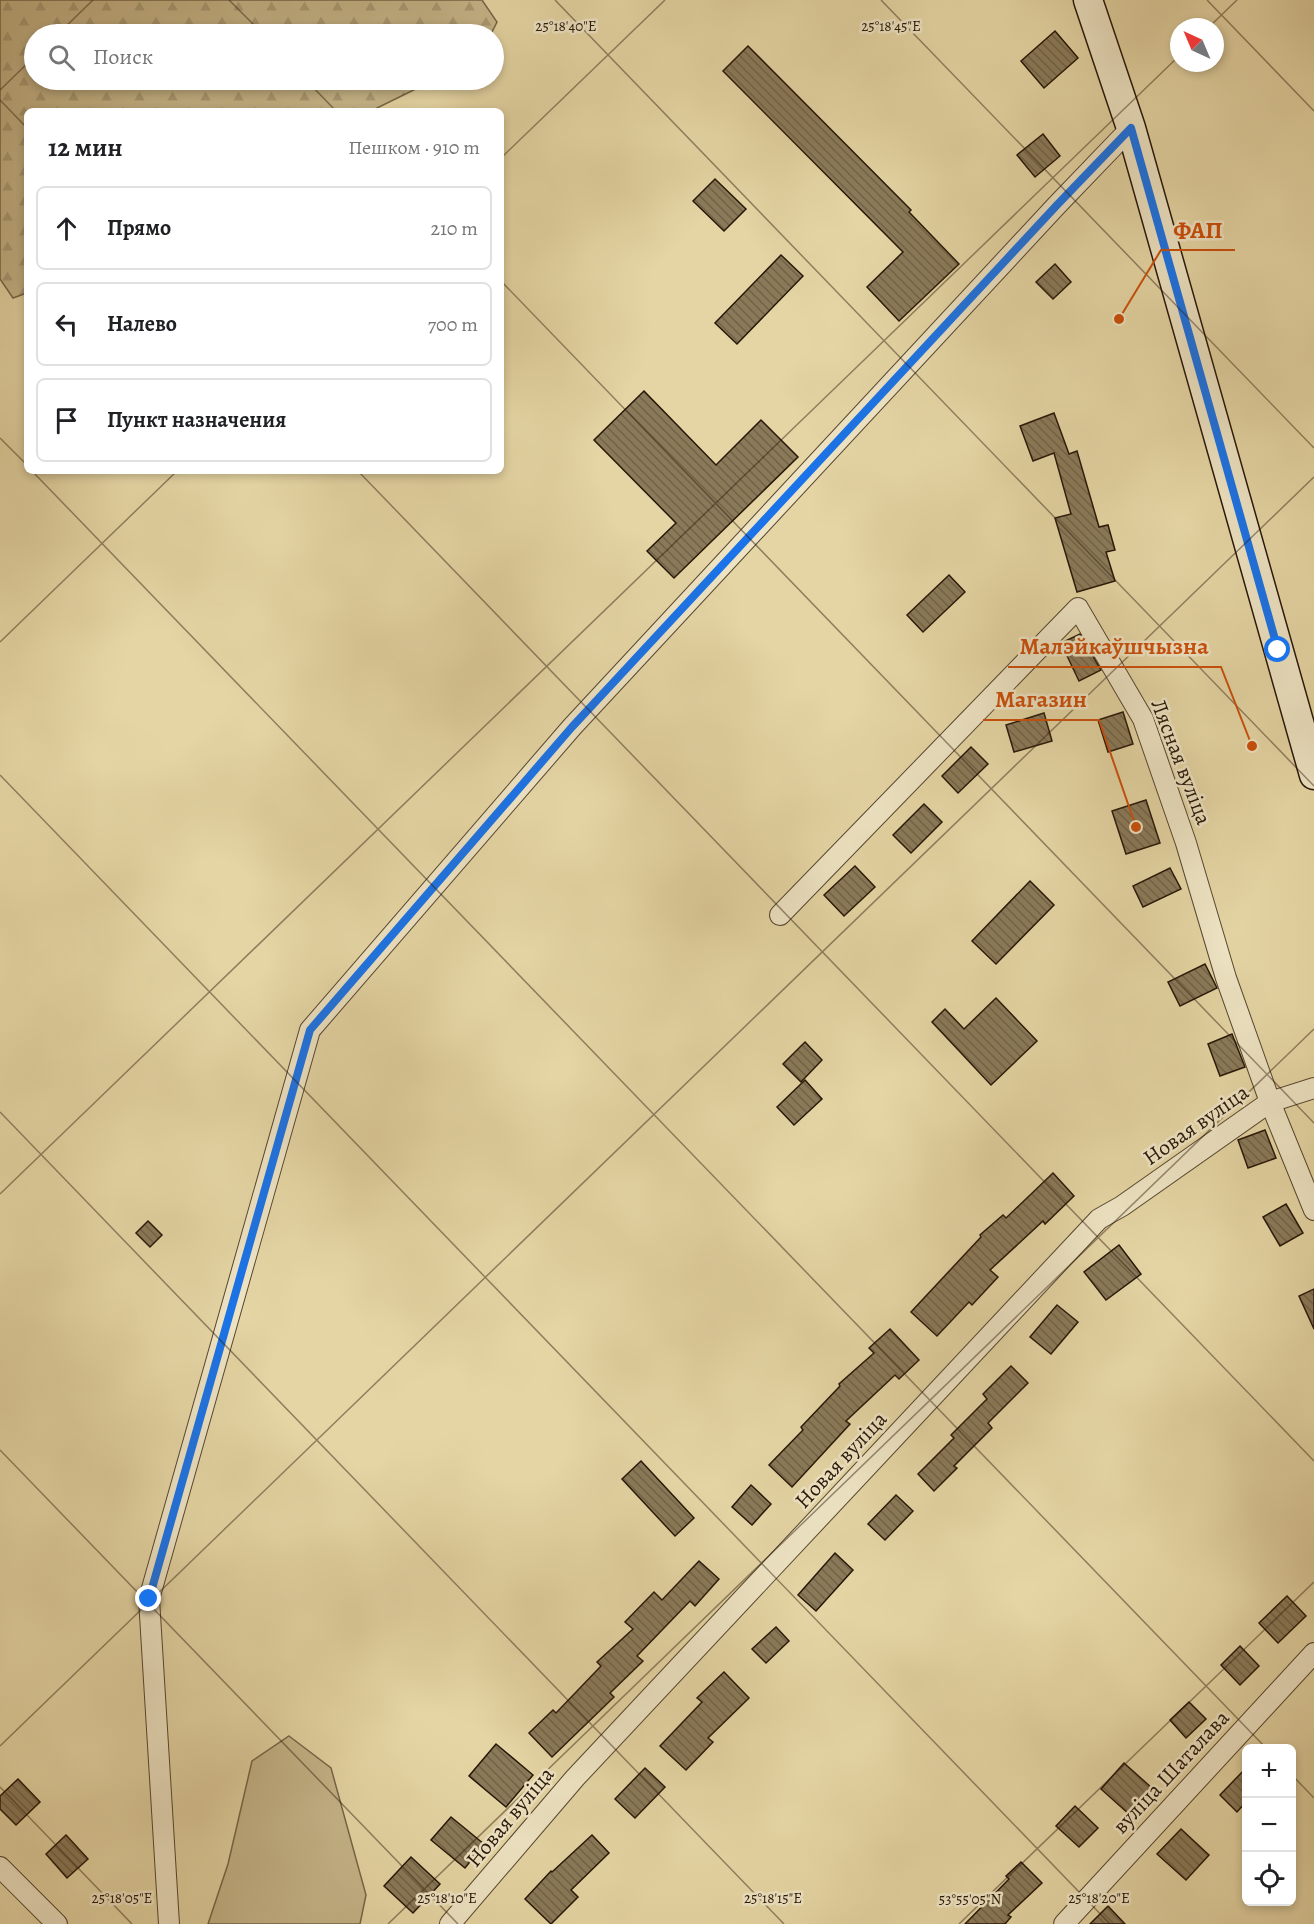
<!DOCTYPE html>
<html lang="ru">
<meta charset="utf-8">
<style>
body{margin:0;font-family:Alegreya,serif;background:#f6f6f6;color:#202124}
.controls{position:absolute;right:18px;bottom:18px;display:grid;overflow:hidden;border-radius:9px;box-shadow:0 3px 9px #0003}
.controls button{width:54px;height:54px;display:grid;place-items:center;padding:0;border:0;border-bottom:2px solid #e0e0e0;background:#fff;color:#202124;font:30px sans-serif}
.compass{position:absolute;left:1170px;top:18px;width:54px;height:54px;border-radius:50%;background:#fff;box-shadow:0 3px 9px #0003;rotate:316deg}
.stop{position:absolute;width:18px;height:18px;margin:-14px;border:4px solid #1a73e8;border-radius:50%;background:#fff}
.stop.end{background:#1a73e8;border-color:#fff;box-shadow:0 2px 6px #0008}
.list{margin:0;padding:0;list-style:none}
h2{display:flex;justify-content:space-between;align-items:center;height:78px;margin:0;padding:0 24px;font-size:26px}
h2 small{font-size:20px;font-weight:400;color:#757577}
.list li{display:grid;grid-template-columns:39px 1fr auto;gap:18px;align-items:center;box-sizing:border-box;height:84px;margin:0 12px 12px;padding:0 12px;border:2px solid #e0e0e0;border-radius:9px}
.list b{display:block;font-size:22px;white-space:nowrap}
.list em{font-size:20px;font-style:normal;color:#757577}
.icon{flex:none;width:33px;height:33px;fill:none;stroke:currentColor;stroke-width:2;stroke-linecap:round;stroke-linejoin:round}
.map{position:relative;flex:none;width:1314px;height:1924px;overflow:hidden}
.search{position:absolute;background:#fff;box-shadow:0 3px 9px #0003;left:24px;top:24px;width:480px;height:66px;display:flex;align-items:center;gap:15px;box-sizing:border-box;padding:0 21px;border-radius:33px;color:#757577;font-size:22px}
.panel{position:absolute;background:#fff;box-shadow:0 3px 9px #0003;left:24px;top:108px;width:480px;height:366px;border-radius:9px}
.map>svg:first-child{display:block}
</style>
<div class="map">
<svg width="1314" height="1924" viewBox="0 0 1314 1924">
<defs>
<pattern id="forest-firs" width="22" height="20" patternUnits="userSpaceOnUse" patternTransform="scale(1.5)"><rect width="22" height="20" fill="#c5b589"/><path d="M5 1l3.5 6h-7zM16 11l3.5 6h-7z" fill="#a99b75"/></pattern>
<pattern id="building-back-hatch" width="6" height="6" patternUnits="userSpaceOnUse" patternTransform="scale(1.5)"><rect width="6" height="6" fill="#8a7a59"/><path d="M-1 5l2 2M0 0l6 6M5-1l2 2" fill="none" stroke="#716348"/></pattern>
</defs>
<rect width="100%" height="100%" fill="#e5d5a4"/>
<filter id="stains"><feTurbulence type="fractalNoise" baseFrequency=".00333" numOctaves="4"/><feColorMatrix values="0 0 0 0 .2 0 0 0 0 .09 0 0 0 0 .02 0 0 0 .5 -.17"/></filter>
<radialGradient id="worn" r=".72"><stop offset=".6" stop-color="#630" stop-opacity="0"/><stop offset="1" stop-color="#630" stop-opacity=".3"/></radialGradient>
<!-- green -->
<path fill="#c5b589" stroke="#766648" stroke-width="1.5" d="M289,1736L331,1768L366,1895L360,1924H208L228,1864L252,1761Z"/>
<!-- forest -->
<path fill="url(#forest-firs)" stroke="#766648" stroke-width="1.5" d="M0,0H482L497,22L491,34H34V80H434L371,111H27V293L13,298L0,279Z"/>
<!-- building -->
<g fill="url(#building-back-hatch)" stroke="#271708" stroke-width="1.5">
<path d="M1055,31L1078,58L1044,88L1021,61Z"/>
<path d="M748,46L911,210L909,212L959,264L899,321L867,287L903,252L723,71Z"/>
<path d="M1043,134L1060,156L1035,177L1017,155Z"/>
<path d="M715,179L746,209L724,231L693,201Z"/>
<path d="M781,255L803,276L737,344L715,323Z"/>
<path d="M1055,264L1071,282L1053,299L1036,282Z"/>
<path d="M644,391L716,465L761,420L798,457L674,578L647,551L676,523L594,440Z"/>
<path d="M1054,413L1069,454L1077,451L1099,527L1108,525L1115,550L1106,552L1115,581L1077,592L1055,518L1071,514L1054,453L1033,461L1020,426Z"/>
<path d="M949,575L965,592L923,632L907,615Z"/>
<path d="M1080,634L1101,670L1079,681L1061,643Z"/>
<path d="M1123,712L1133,744L1108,752L1098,720Z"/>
<path d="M1044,713L1052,741L1014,752L1006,725Z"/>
<path d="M971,747L988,764L958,793L942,776Z"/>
<path d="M1146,800L1160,843L1126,854L1112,811Z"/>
<path d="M924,804L942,822L911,853L893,835Z"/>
<path d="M855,866L875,887L844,916L824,895Z"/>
<path d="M1170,868L1181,889L1143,907L1133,886Z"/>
<path d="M1030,881L1054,905L996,964L972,941Z"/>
<path d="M1205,964L1217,988L1180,1006L1168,982Z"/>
<path d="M996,998L1037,1041L991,1085L932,1022L945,1009L964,1029Z"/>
<path d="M1232,1034L1245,1067L1220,1076L1208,1044Z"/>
<path d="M805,1042L822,1060L801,1082L783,1064Z"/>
<path d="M805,1080L822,1099L794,1125L777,1107Z"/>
<path d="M1265,1130L1276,1158L1248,1168L1238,1140Z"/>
<path d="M1053,1173L1074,1196L1045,1224L1043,1221L990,1270L998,1277L972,1305L969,1302L937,1336L911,1312L981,1237L980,1235L1003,1215L1006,1218Z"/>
<path d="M1286,1204L1303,1233L1280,1246L1263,1217Z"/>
<path d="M148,1221L162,1235L150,1247L136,1233Z"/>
<path d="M1119,1245L1141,1274L1106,1300L1084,1272Z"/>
<path d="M1314,1289V1329L1299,1296Z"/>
<path d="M1057,1305L1078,1322L1051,1354L1030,1337Z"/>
<path d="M890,1329L919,1360L899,1379L895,1375L846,1421L850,1424L792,1487L769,1465L803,1430L801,1427L840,1386L839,1384L874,1353L869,1348Z"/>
<path d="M1011,1366L1028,1383L988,1423L992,1428L954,1466L957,1468L934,1491L918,1474L954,1438L951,1435L987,1399L983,1394Z"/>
<path d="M641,1461L694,1518L675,1536L622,1479Z"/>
<path d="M751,1485L771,1504L752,1525L732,1507Z"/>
<path d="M896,1495L913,1511L885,1540L868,1524Z"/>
<path d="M835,1553L853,1570L816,1611L798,1595Z"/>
<path d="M699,1561L719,1579L695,1606L690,1601L637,1656L643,1661L610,1693L614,1697L552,1757L529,1733L553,1710L556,1713L601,1666L597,1662L633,1629L625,1622L654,1592L662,1600Z"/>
<path d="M1287,1596L1306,1616L1278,1643L1259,1623Z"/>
<path d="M776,1627L789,1641L766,1663L752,1649Z"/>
<path d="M1240,1646L1259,1666L1240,1685L1221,1665Z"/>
<path d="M724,1672L749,1698L708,1738L713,1742L686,1770L660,1746L702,1702L697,1698Z"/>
<path d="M1189,1702L1206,1719L1186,1738L1170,1720Z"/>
<path d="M496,1744L533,1775L506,1807L469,1776Z"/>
<path d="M1124,1763L1153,1789L1130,1815L1101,1789Z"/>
<path d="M645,1768L665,1787L635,1818L615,1799Z"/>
<path d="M1246,1768V1802L1237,1812L1220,1795Z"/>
<path d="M18,1779L40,1802L16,1825L0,1809V1796Z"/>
<path d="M1075,1806L1098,1828L1079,1847L1056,1826Z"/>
<path d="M451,1817L484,1844L465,1868L431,1840Z"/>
<path d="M1181,1829L1209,1855L1186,1880L1157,1854Z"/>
<path d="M66,1835L88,1859L67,1878L46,1854Z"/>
<path d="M592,1835L609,1853L571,1890L578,1897L551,1924L525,1899L551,1871L552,1872Z"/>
<path d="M411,1857L440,1884L413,1913L384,1886Z"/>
<path d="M1021,1862L1042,1883L1008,1915L1011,1917L1005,1924H965L1009,1879L1006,1876Z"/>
<path d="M1108,1906L1125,1924H1090Z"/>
</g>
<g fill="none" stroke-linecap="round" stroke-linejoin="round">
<defs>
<g id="street">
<path d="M780,915L1078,608L1143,719L1186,843L1226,978L1270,1102L1314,1210"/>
<path d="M0,1867L57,1924"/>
<path d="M169,1924L149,1599L310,1030L572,727L1057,205L1131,128"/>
<path d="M450,1924L575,1778L1099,1219L1122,1206L1270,1102L1314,1088"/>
<path d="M1064,1924L1314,1653"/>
</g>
<path id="secondary" d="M1088,0L1131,128L1314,775"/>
</defs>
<!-- street casing -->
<use href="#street" stroke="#56462f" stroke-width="22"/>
<!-- secondary casing -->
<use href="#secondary" stroke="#271708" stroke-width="31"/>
<!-- street -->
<use href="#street" stroke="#eee4c4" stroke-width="20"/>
<!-- secondary -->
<use href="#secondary" stroke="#eee4c4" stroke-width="28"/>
</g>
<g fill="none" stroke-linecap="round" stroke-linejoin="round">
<!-- route -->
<path stroke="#1a73e8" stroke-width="8" d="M149,1599L310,1030L572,727L1057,205L1131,128L1278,650"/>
</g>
<!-- ticks -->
<path fill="none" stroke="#271708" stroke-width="1.5" stroke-opacity="0.45" d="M229,0L263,34M555,0L1314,786M881,0L1314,448M1207,0L1314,111M1209,27L1237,0M58,34L93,0M306,80L336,111M0,90L34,57M0,100L27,128M501,158L665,0M501,281L1314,1123M0,438L27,465M32,471L1266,1748M358,471L1314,1461M0,642L177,471M0,775L1110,1924M0,1112L784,1924M0,1194L1179,56M0,1450L458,1924M0,1746L1314,477M1292,1775L1314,1798M0,1787L132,1924M388,1924L1314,1029M959,1924L1314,1582"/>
<g text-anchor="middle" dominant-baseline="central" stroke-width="5" stroke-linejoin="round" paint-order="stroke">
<!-- street labels -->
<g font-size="22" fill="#271708" stroke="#eee4c4">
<text transform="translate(1181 762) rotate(69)">Лясная вуліца</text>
<text transform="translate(1196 1125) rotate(-35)">Новая вуліца</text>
<text transform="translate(841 1460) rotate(-47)">Новая вуліца</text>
<text transform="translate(1171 1772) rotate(-47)">вуліца Шаталава</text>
<text transform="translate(510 1817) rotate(-50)">Новая вуліца</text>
</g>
</g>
<g font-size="15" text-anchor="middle" fill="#271708" stroke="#eee4c4" stroke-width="5" stroke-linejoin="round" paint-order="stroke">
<text x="566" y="31">25°18'40"E</text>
<text x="891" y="31">25°18'45"E</text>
<text x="122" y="1903">25°18'05"E</text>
<text x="447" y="1903">25°18'10"E</text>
<text x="773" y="1903">25°18'15"E</text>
<text x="1099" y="1903">25°18'20"E</text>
<text x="970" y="1904">53°55'05"N</text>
</g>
<!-- callouts -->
<path fill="none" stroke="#cb4f0b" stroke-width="2" d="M1119 319L1161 250H1235M1252 746L1221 667H1008M1136 827L1099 720H983"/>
<g fill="#cb4f0b" stroke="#eee4c4" stroke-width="2">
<circle cx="1119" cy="319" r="6"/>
<circle cx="1252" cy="746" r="6"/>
<circle cx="1136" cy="827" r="6"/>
</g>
<g font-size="24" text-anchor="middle" font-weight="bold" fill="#cb4f0b" stroke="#eee4c4" stroke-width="5" stroke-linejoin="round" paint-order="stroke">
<text x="1198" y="238">ФАП</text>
<text x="1114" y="654">Малэйкаўшчызна</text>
<text x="1041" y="707">Магазин</text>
</g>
<rect width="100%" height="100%" filter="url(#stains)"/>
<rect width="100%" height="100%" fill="url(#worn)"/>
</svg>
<div class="controls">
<button>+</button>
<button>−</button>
<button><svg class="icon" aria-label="locate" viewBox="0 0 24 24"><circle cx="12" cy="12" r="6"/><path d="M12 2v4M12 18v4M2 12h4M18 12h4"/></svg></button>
</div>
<svg class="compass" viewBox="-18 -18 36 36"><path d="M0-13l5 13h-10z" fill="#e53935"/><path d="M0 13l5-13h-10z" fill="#757577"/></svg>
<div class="stop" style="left:1278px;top:650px"></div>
<div class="stop end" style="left:149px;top:1599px"></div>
<div class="search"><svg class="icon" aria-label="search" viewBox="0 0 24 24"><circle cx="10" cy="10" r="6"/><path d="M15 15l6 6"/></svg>Поиск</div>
<section class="panel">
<h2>12 мин<small>Пешком · 910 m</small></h2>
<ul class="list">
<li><svg class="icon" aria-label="ahead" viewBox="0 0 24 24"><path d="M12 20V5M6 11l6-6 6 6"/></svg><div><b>Прямо</b></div><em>210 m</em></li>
<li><svg class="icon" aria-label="left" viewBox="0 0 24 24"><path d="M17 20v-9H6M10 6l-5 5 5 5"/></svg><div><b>Налево</b></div><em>700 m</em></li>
<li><svg class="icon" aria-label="arrive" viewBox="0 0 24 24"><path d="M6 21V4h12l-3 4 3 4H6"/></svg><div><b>Пункт назначения</b></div></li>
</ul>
</section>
</div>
